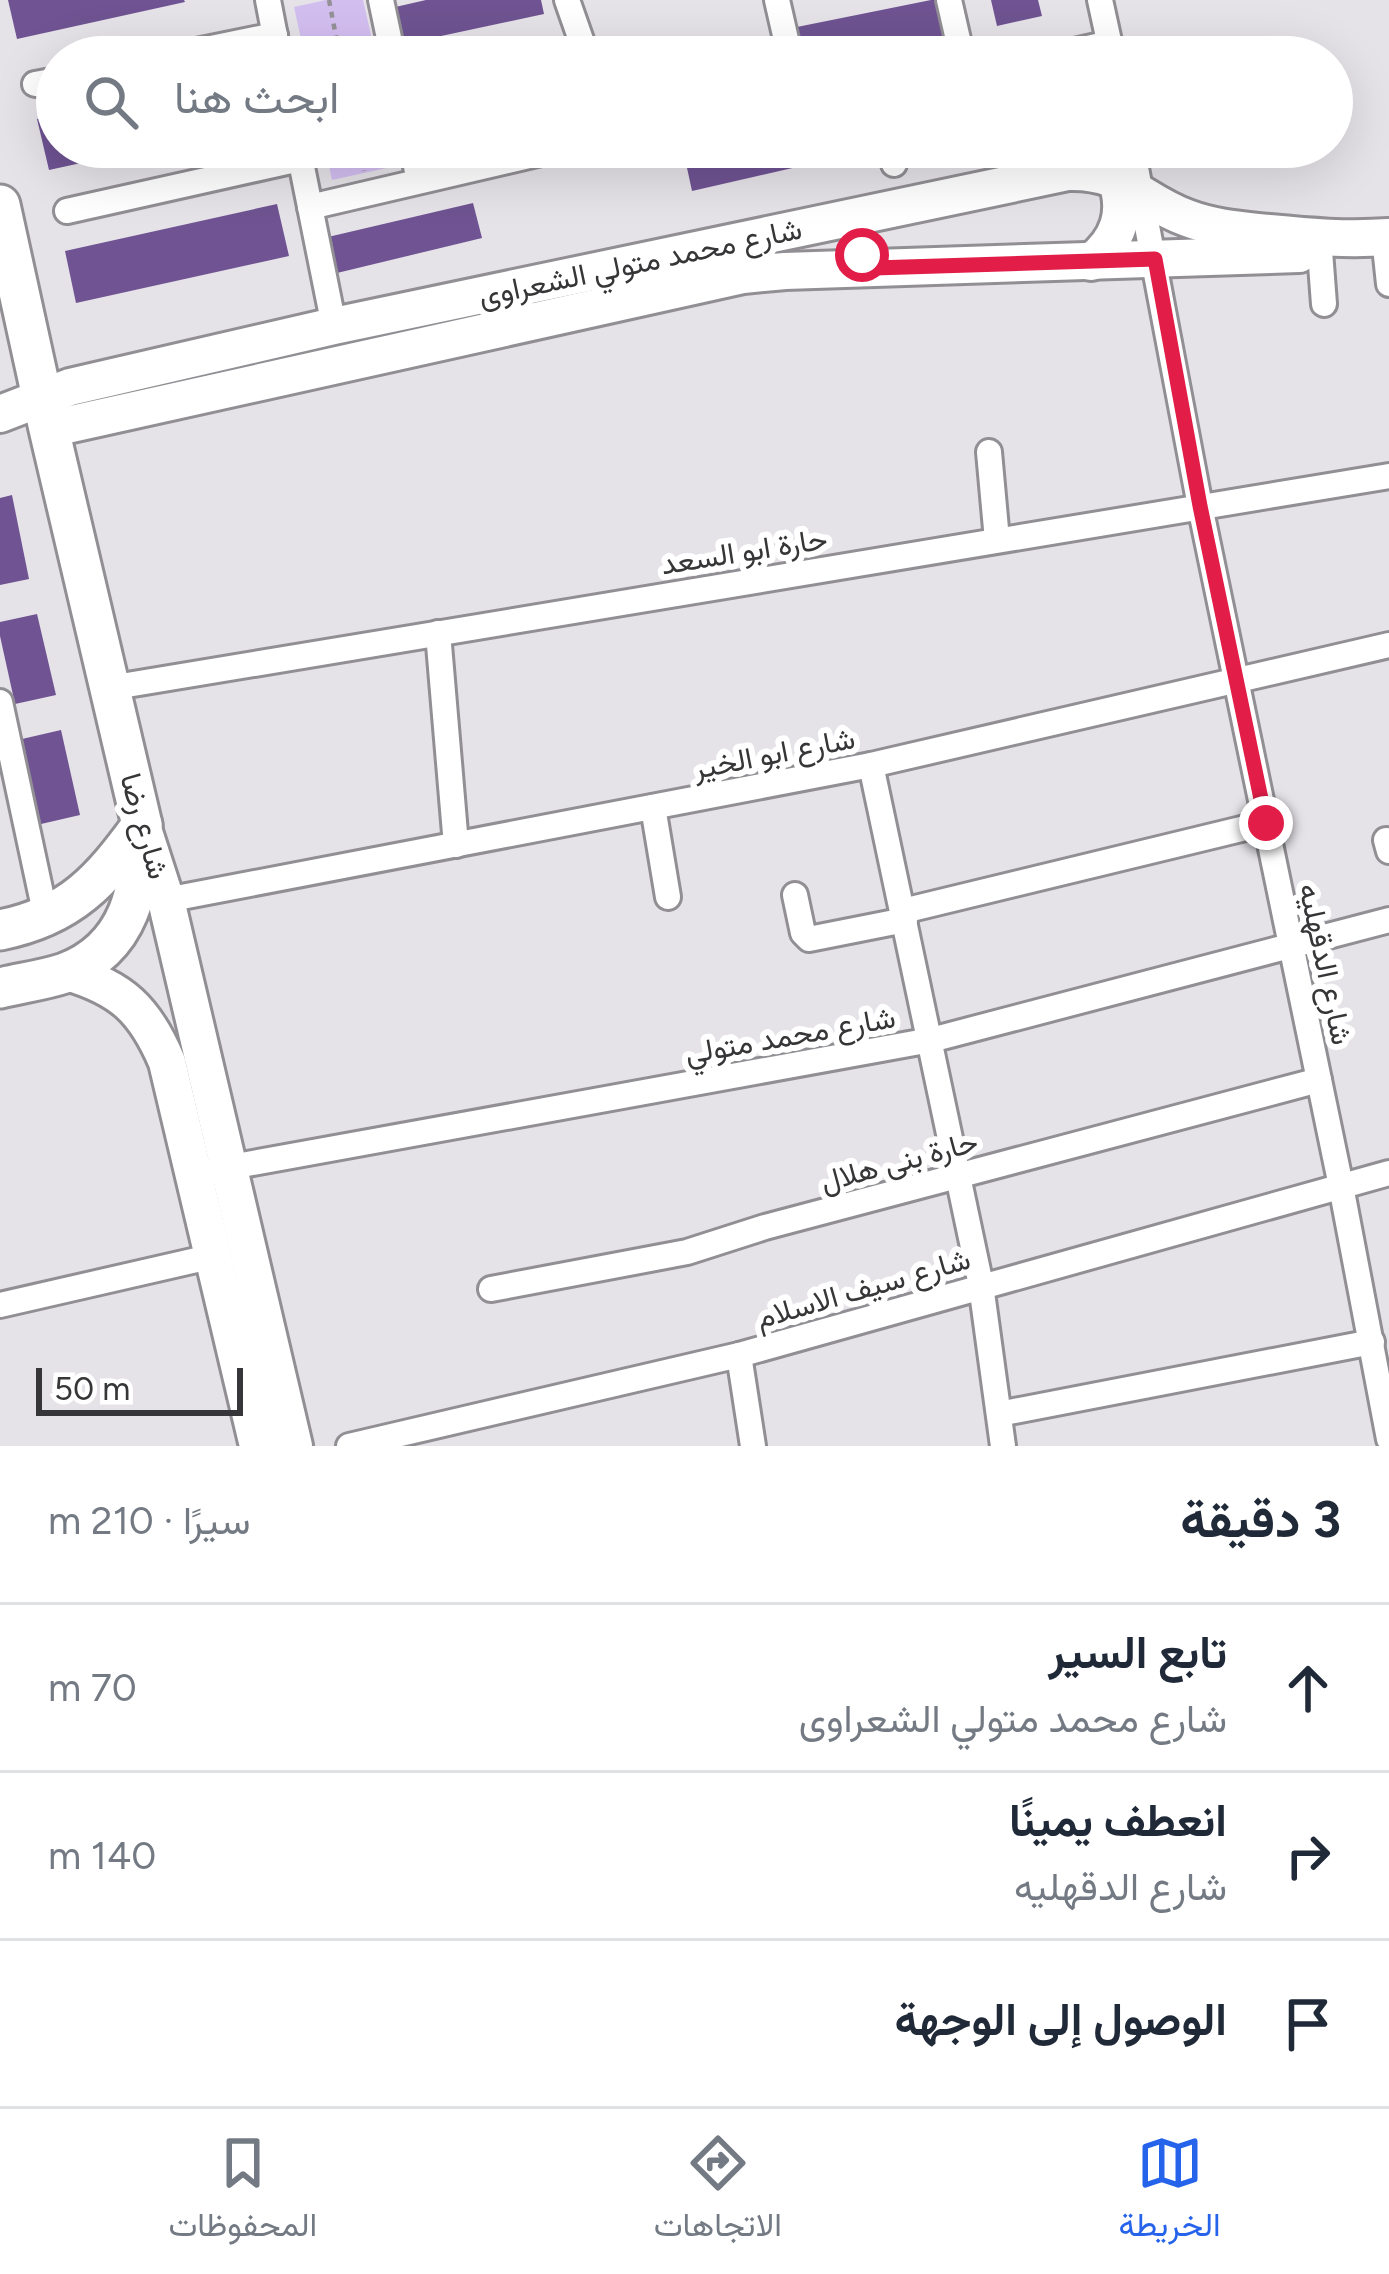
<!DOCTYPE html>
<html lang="ar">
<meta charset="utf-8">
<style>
body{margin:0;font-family:Figtree,Vazirmatn,sans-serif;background:#f2f2f3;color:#1f2937;direction:rtl}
.scale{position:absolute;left:36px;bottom:30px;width:207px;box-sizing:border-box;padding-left:12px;border:6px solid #363537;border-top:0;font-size:33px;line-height:42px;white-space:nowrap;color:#363537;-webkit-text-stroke:9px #fff;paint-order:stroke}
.stop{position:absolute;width:36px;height:36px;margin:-27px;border:9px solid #e11d48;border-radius:50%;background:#fff}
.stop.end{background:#e11d48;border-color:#fff;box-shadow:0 3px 12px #0008}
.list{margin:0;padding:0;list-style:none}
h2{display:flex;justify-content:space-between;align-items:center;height:156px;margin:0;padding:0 48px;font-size:51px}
h2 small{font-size:39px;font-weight:400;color:#747a83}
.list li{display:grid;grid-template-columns:78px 1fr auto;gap:36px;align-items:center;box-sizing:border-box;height:168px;padding:0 48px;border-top:3px solid #e0e1e3}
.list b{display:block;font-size:45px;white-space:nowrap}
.list p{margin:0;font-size:39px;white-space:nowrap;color:#747a83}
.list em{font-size:39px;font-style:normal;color:#747a83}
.icon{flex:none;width:66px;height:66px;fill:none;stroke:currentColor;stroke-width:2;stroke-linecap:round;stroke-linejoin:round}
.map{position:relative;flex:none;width:1389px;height:1446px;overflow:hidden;direction:ltr}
.search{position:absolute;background:#fff;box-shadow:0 12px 48px #0002;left:36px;right:36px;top:36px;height:132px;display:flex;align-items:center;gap:30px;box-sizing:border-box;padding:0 42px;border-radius:66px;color:#747a83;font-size:45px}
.sheet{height:660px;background:#fff}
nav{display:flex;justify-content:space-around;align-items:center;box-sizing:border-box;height:168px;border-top:3px solid #e0e1e3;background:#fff;font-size:33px;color:#747a83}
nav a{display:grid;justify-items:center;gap:6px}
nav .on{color:#2563eb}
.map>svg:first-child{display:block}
</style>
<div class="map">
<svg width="1389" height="1446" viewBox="0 0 1389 1446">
<rect width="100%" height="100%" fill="#e5e2e8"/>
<!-- green -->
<g fill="#d3bef0">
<path d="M326,0H363L376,57H305L294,7Z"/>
<path d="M325,147H396L400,165L332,180Z"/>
</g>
<!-- building -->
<g fill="#6f5392">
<path d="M8,0H184L185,2L17,39Z"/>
<path d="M426,0H541L544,14L399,45L391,8Z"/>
<path d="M931,0H938L945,36L842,57H799L792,28Z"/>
<path d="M991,0H1038L1042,16L997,26Z"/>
<path d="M57,114V147L145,149L49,170L37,119Z"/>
<path d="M713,147H830L832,159L692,191L684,154Z"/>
<path d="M473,203L482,238L337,273L328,237Z"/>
<path d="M277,204L289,256L76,303L65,251Z"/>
<path d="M12,495L29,579L0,585V498Z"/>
<path d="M37,614L56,695L15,704L0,636V622Z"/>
<path d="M61,730L80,815L41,824L22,739Z"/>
</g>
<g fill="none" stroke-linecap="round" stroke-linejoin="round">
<defs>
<g id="street">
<path d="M268,0L279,57"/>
<path d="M381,0L393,57"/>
<path d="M567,0L587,57"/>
<path d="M777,0L790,57"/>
<path d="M949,0L962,57"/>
<path d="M1100,0L1112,55"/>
<path d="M167,57L275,35"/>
<path d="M536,57L551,54"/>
<path d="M1048,57L1110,43"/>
<path d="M35,84L57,80"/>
<path d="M298,147L334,326"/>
<path d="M412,147L419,181"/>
<path d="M890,147L894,164"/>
<path d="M1132,147L1200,506L1341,1186L1389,1439"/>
<path d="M310,207L546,152L610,147"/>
<path d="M67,211L300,159"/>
<path d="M1384,237L1389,284"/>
<path d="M1320,251L1324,304"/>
<path d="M989,452L997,540"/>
<path d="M438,633L456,845"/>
<path d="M109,688L1389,476"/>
<path d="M0,702L46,917"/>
<path d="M871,765L981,1285L1003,1446"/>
<path d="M653,807L668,897"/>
<path d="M1386,840L1389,851"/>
<path d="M795,895L803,933L809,939L905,920"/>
<path d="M166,900L871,765L1389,645"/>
<path d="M903,911L1266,823"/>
<path d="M214,1170L931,1040L1389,920"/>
<path d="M491,1289L687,1252L765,1227L1319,1080"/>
<path d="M0,1305L214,1256"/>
<path d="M739,1355L753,1446"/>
<path d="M999,1414L1372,1342"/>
<path d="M349,1446L739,1355L1389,1173"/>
</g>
<g id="secondary">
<path d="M1091,262C1119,240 1128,212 1116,179"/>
<path d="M0,414L70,387L334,326L1068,172C1124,170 1140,201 1187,218C1213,228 1241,230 1269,233C1310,237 1348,240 1389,237"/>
<path d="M49,429L743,275L785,271L1299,254"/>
<path d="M144,832L166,900L294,1446"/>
<path d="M67,972C122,988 145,1010 167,1062L258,1446"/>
</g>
<g id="primary">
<path d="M0,205L49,429L142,825C141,887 131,948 65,973C44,980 21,983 0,988"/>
<path d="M0,930C71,916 101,881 142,825"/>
</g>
</defs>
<!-- street casing -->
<use href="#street" stroke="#918f94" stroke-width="30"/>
<!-- secondary casing -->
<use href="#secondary" stroke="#918f94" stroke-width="42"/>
<!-- primary casing -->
<use href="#primary" stroke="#918f94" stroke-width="45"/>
<!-- path -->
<g stroke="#939196" stroke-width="4.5" stroke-dasharray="6 6" stroke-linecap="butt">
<path d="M329,0L340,57"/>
<path d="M359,147L364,171"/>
</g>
<!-- street -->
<use href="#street" stroke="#fff" stroke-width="24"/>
<!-- secondary -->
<use href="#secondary" stroke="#fff" stroke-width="36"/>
<!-- primary -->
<use href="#primary" stroke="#fff" stroke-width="39"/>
</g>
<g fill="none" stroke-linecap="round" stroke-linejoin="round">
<!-- route -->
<path stroke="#e11d48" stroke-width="15" d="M862,255L874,268L1155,259L1200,506L1266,823"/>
</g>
<g text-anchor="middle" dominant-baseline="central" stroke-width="12" stroke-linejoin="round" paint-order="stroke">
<!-- street labels -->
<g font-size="30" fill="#363537" stroke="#fff">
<text transform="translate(640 262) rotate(-12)">شارع محمد متولي الشعراوى</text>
<text transform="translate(744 551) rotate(-9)">حارة ابو السعد</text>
<text transform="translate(774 753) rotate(-11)">شارع ابو الخير</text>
<text transform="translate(145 826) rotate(74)">شارع رضا</text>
<text transform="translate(1326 964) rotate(78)">شارع الدقهليه</text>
<text transform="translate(790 1035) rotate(-10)">شارع محمد متولي</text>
<text transform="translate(899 1161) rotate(-15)">حارة بنى هلال</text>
<text transform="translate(863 1288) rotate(-16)">شارع سيف الاسلام</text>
</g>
</g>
</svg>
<div class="scale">50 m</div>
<div class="stop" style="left:862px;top:255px"></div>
<div class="stop end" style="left:1266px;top:823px"></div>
<div class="search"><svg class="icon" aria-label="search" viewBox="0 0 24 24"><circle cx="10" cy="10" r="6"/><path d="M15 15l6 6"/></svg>ابحث هنا</div>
</div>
<section class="sheet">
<h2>3 دقيقة<small>سيرًا · 210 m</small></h2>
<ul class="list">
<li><svg class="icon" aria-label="ahead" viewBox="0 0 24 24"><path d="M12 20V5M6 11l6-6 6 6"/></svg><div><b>تابع السير</b><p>شارع محمد متولي الشعراوى</p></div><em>70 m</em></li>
<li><svg class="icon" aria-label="right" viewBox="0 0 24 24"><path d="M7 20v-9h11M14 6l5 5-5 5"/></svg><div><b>انعطف يمينًا</b><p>شارع الدقهليه</p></div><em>140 m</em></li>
<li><svg class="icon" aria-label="arrive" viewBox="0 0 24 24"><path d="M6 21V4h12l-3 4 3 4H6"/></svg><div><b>الوصول إلى الوجهة</b></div></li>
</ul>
</section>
<nav>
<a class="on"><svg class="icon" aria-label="map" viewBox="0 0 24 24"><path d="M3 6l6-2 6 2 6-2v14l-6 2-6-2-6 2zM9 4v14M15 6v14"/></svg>الخريطة</a>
<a><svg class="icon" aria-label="directions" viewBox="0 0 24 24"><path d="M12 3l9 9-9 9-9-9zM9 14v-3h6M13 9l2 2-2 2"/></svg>الاتجاهات</a>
<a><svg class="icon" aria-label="saved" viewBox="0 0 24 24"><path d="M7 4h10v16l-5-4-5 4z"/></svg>المحفوظات</a>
</nav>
